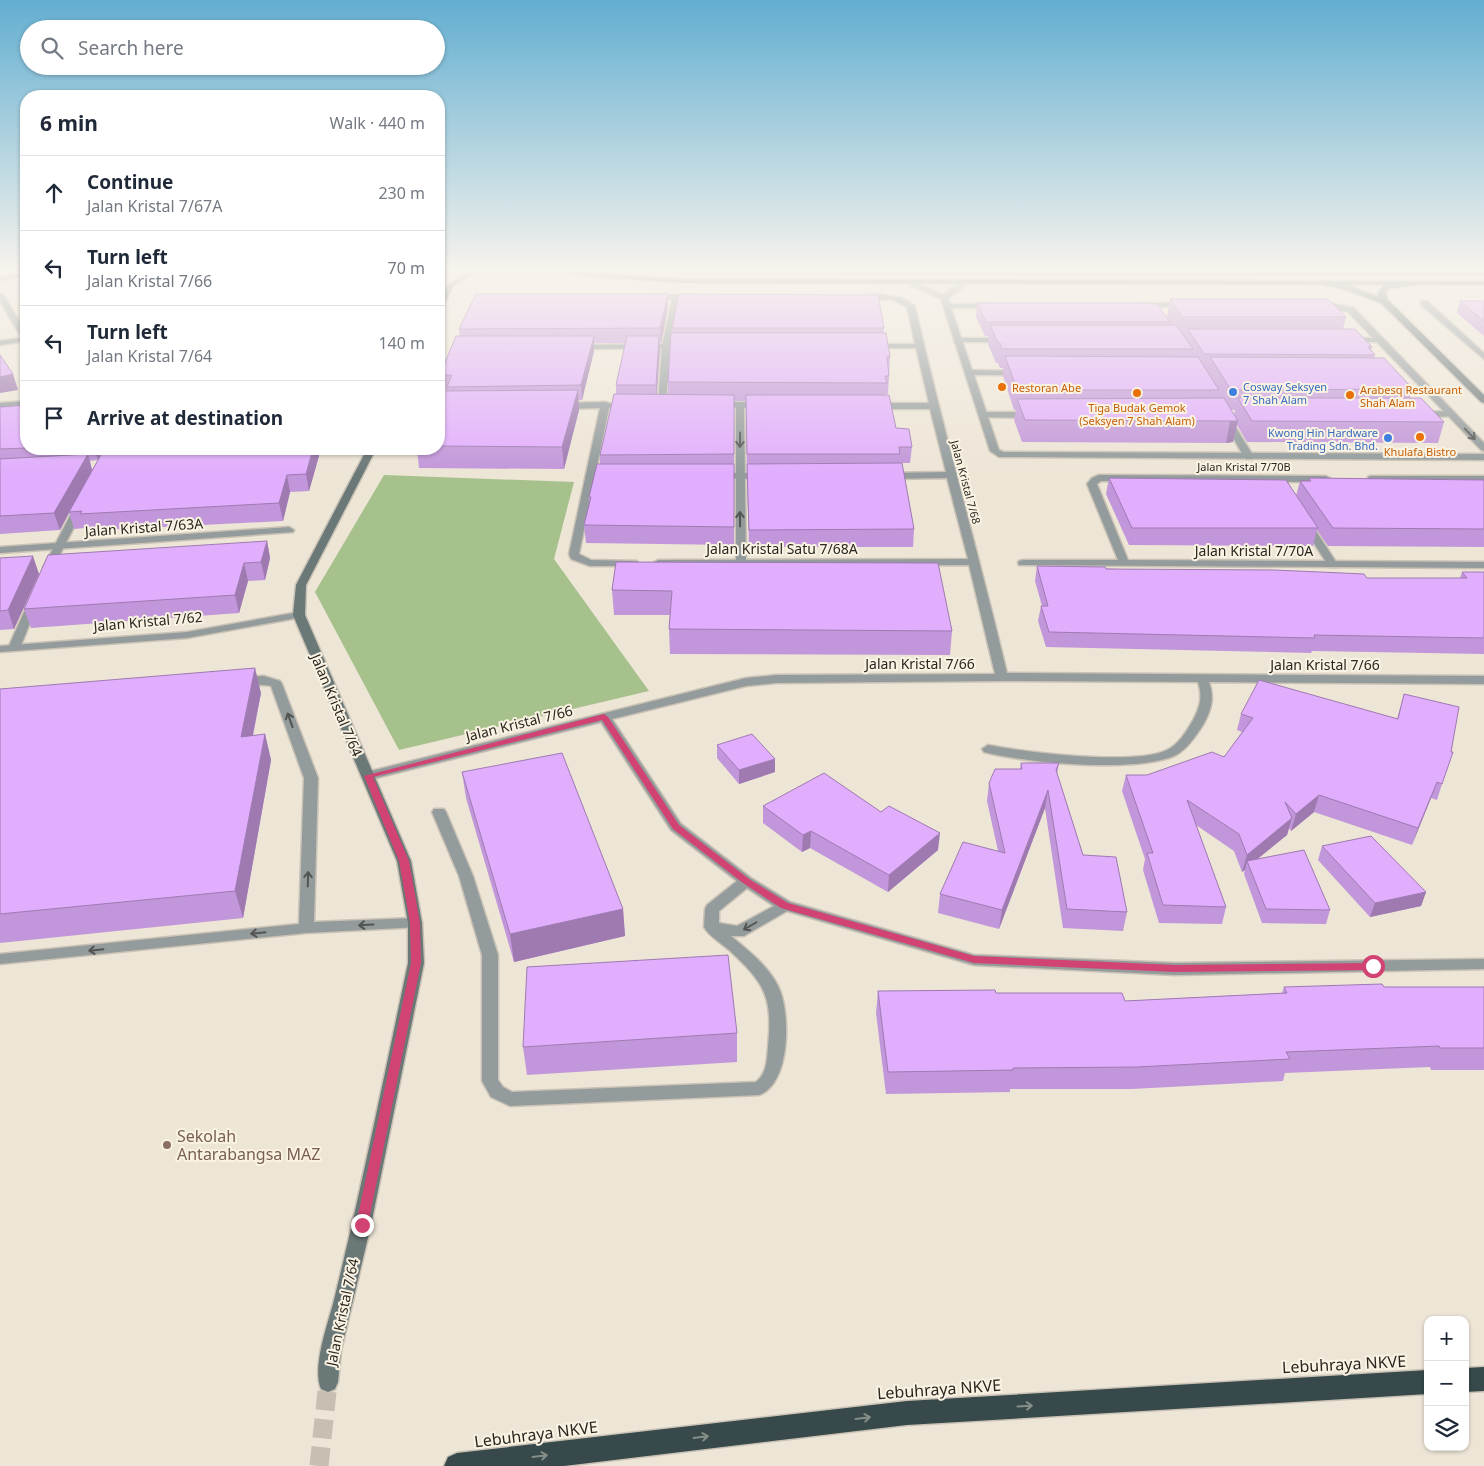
<!DOCTYPE html>
<meta charset="utf-8">
<style>
body{margin:0;font-family:"Noto Sans",sans-serif;background:#f2f2f3;color:#1f2937}
.controls{position:absolute;right:15px;bottom:15px;display:grid;overflow:hidden;border-radius:10px;box-shadow:0 1px 4px #0004}
.controls button{width:45px;height:45px;display:grid;place-items:center;padding:0;border:0;border-bottom:1px solid #e0e1e3;background:#fff;color:#1f2937;font:25px sans-serif}
.stop{position:absolute;width:15px;height:15px;margin:-11px;border:4px solid #d04372;border-radius:50%;background:#fff}
.stop.end{background:#d04372;border-color:#fff;box-shadow:0 1px 5px #0008}
.list{margin:0;padding:0;list-style:none}
h2{display:flex;justify-content:space-between;align-items:center;height:65px;margin:0;padding:0 20px;font-size:21px}
h2 small{font-size:16px;font-weight:400;color:#747a83}
.list li{display:grid;grid-template-columns:32px 1fr auto;gap:15px;align-items:center;box-sizing:border-box;height:75px;padding:0 20px;border-top:1px solid #e0e1e3}
.list b{display:block;font-size:19px;white-space:nowrap}
.list p{margin:0;font-size:16px;white-space:nowrap;color:#747a83}
.list em{font-size:16px;font-style:normal;color:#747a83}
.icon{flex:none;width:28px;height:28px;fill:none;stroke:currentColor;stroke-width:2;stroke-linecap:round;stroke-linejoin:round}
.map{position:relative;flex:none;width:1484px;height:1466px;overflow:hidden}
.search{position:absolute;background:#fff;box-shadow:0 1px 4px #0004;left:20px;top:20px;width:425px;height:55px;display:flex;align-items:center;gap:12px;box-sizing:border-box;padding:0 18px;border-radius:28px;color:#747a83;font-size:19px}
.panel{position:absolute;background:#fff;box-shadow:0 1px 4px #0004;left:20px;top:90px;width:425px;height:365px;border-radius:20px}
.map>svg:first-child{display:block}
</style>
<div class="map">
<svg width="1484" height="1466" viewBox="0 0 1484 1466">
<rect width="100%" height="100%" fill="#ede5d6"/>
<!-- green -->
<path fill="#a7c18c" d="M384,475L574,482L554,559L649,691L399,750L315,592Z"/>
<g fill="none" stroke-linecap="round" stroke-linejoin="round">
<!-- secondary-tunnel -->
<path stroke="#c6bfb2" stroke-width="19" stroke-dasharray="19 9" stroke-linecap="butt" d="M319,1466L328,1382"/>
<defs>
<g id="lane">
<path d="M673,295L680,297L670,346L666,405L662,408L658,405L662,346Z"/>
<path d="M26,337V341L0,345V341Z"/>
<path d="M954,338H1005L1009,340L1005,342H954Z"/>
<path d="M1347,338H1380L1384,340L1380,342H1350L1346,340Z"/>
<path d="M740,402L744,405L746,562L741,565L736,562V405Z"/>
<path d="M1451,411L1454,412V416L1420,418L1416,415L1420,412Z"/>
<path d="M983,412H1030L1034,415L1030,418L980,417L979,415Z"/>
<path d="M1226,415L1230,418L1254,457L1252,459H1246L1244,457L1222,418Z"/>
<path d="M80,503L85,506L53,568L48,571L44,570L43,568L75,506Z"/>
<path d="M1307,522L1312,525L1338,565L1337,567H1329L1328,565L1302,525Z"/>
<path d="M33,600L38,603L20,648L14,651L10,650L8,648L28,603Z"/>
<path d="M264,676L280,681L282,684L318,778L314,922L415,918L420,919L422,923L420,927L306,933L0,964V954L299,924L304,778L271,686C260,683 244,688 236,681L242,677Z"/>
</g>
<g id="street">
<path d="M909,281H915L943,295L960,281H966V285L948,299L950,304H993L997,306L993,308H951L972,370L1020,371L1024,373L1020,375H974L999,450L1004,452L1484,454V460L999,457L990,451L941,299L909,285Z"/>
<path d="M0,293L4,295L26,333V341L22,339L0,301Z"/>
<path d="M880,294L903,298L915,306C943,430 978,551 1007,673L1484,676V684L1209,682C1215,698 1211,711 1203,725C1196,736 1186,751 1174,756C1133,773 1027,763 984,752L982,749L988,745C1025,752 1134,766 1167,750C1178,745 1186,732 1192,722C1200,708 1203,697 1198,682L1002,681L776,683L746,686L612,719L681,824L751,878L790,902L974,955L1175,963L1484,959V969L1175,975L974,965L787,911L744,936H731C748,950 768,966 778,986C791,1011 791,1084 759,1095L510,1106L491,1097L482,1081V955L459,876L432,812L434,809H444L446,812L473,876L498,955V1080L503,1087L512,1092L756,1082C767,1073 767,1060 768,1047C773,997 765,983 729,950C721,943 709,936 704,927L705,909L707,905L737,881L671,830L601,722L368,780L361,776L363,773L746,678L776,675L995,674L969,565L658,566L653,563L658,560L968,559L947,478L888,479L883,476L888,473L946,472L930,409H874L870,406L874,403H929L916,348H872L868,346L872,344H915L907,307L893,300L861,299L857,297L861,295ZM747,888L774,906L737,926L719,923V911Z"/>
<path d="M648,295H696L700,297L696,299H648Z"/>
<path d="M1421,301H1427L1484,353V359L1421,305Z"/>
<path d="M1138,303H1186L1190,305L1186,307H1138Z"/>
<path d="M1315,303H1330L1354,308L1484,443V451L1481,450L1348,312C1340,310 1319,308 1314,305Z"/>
<path d="M690,344V348H687L577,349L573,347L577,345Z"/>
<path d="M26,401V407L0,409V403Z"/>
<path d="M605,402L615,405L609,408L579,554L591,560L637,561L638,563L633,566H590L571,559L569,554L600,408L561,409L557,406L561,403Z"/>
<path d="M719,402H761L765,405L761,408L716,407L715,405Z"/>
<path d="M718,473H763L768,476L763,479L715,478L713,476Z"/>
<path d="M1099,475L1326,476L1331,479L1326,482L1101,481L1097,484L1128,560L1484,562V568L1019,565L1018,563L1019,561L1023,560H1118L1087,484L1092,478Z"/>
<path d="M1371,476H1484V482L1368,481V477Z"/>
<path d="M289,527L294,530L293,532L0,553V547Z"/>
<path d="M299,612L305,615L303,617L187,638L0,652V646L187,632Z"/>
</g>
<g id="secondary">
<path d="M476,268H485L454,285L443,306L439,308C439,285 458,278 476,268Z"/>
<path d="M26,272V276L0,281V277Z"/>
<path d="M1322,281L1348,285L1379,297L1378,293L1383,285L1416,281V285L1388,289L1386,293L1388,300L1484,395V403L1481,402L1381,303L1343,289L1322,285Z"/>
<path d="M367,449H376L306,585L305,615L411,861L422,923L424,963L371,1225L341,1351L338,1382L335,1389L328,1392L321,1389C312,1368 327,1326 333,1304C361,1191 384,1077 408,963V923L397,861L293,615L296,585Z"/>
</g>
<g id="primary">
<path d="M537,268L684,279L1484,281V285L684,283L580,276Z"/>
<path d="M624,268L1484,272V276L687,274Z"/>
</g>
<g id="highway">
<path d="M1484,1367V1391L1465,1392V1368Z"/>
<path d="M1428,1370V1394L907,1425L564,1466H444L448,1457L457,1453L907,1401Z"/>
</g>
</defs>
<!-- lane casing -->
<use href="#lane" stroke="#cac3b5" stroke-width="3"/>
<!-- street casing -->
<use href="#street" stroke="#cac3b5" stroke-width="3"/>
<!-- secondary casing -->
<use href="#secondary" stroke="#cac3b5" stroke-width="3"/>
<!-- primary casing -->
<use href="#primary" stroke="#cac3b5" stroke-width="3"/>
<!-- highway casing -->
<use href="#highway" stroke="#cac3b5" stroke-width="3"/>
<!-- lane -->
<use href="#lane" fill="#939b9c" fill-rule="evenodd"/>
<!-- street -->
<use href="#street" fill="#939b9c" fill-rule="evenodd"/>
<!-- secondary -->
<use href="#secondary" fill="#6b7878" fill-rule="evenodd"/>
<!-- primary -->
<use href="#primary" fill="#4f5e5f" fill-rule="evenodd"/>
<!-- highway -->
<use href="#highway" fill="#37494a" fill-rule="evenodd"/>
</g>
<!-- wall -->
<g fill="#c296da" fill-rule="evenodd">
<path d="M26,273V289L22,274Z"/>
<path d="M668,294V308L661,343H660V350L657,394H668V382L672,328H884V333L890,357L888,394H886V395L896,428L912,447L910,463H900L914,529L913,547H749L747,480L746,401H734V545L586,543L584,525L589,505V497L600,464V455L616,394V385L626,343H594V351L582,400H578L579,410L564,469L419,468L417,449H439V397L447,391V390H442L440,375L460,336L459,329Z"/>
<path d="M1170,299L1346,317L1343,329L1372,347L1371,350L1375,355L1374,358L1413,389L1410,398L1444,422L1438,443L1247,442L1237,425L1233,442L1226,443L1022,442L1014,420L1016,410H1014L1003,376V368H1000L998,363H996L988,344L989,336H985L976,317L977,303L1167,318ZM1231,410H1235L1234,415Z"/>
<path d="M1460,301H1484V336L1457,313Z"/>
<path d="M26,405V449H105L102,453L111,452L110,449H317L319,456L309,491L290,492L283,521L85,531V528L74,529L69,512L60,530L0,534V407ZM102,453L92,470L90,461L98,460Z"/>
<path d="M1109,478L1296,496L1300,481H1309V478L1484,480V547L1328,546L1317,530L1313,546L1129,545L1106,494Z"/>
<path d="M267,541L270,558L265,580L248,581L239,613L31,628L24,609Z"/>
<path d="M0,558L39,574L14,629L0,630Z"/>
<path d="M616,562L952,631L950,655L670,654L669,629L670,615H614L612,590Z"/>
<path d="M1037,566L1367,578H1460L1462,572H1484V654L1312,651L1311,653L1046,647L1038,621L1041,606H1042L1035,581Z"/>
<path d="M0,689L261,693L253,736L265,734L271,760L243,918L0,943Z"/>
<path d="M1404,694L1442,784L1437,800L1431,798L1412,845L1314,812L1291,831L1289,828L1287,835L1258,858L1330,910L1326,924L1262,923L1244,874L1245,870L1242,872L1234,851L1196,825L1226,907L1222,924L1159,923L1143,870L1145,859L1122,791L1126,775H1147L1224,757L1242,732L1237,730L1241,714L1397,719Z"/>
<path d="M717,745L775,772L739,784L717,758Z"/>
<path d="M1021,763H1059L1057,774L1083,855L1127,912L1123,931L1063,928L1045,808L999,929L938,913L940,894L998,851L987,801L989,783L1020,769Z"/>
<path d="M462,772L623,909L625,936L514,962L466,798Z"/>
<path d="M763,806L881,812L938,850L888,892L810,848L802,852L763,823Z"/>
<path d="M1322,846L1426,892L1421,906L1370,917L1318,860Z"/>
<path d="M1284,987H1484V1070H1431L1430,1067L1285,1073L1283,1081L1132,1089H1010V1092L886,1094L876,1013L878,991L996,993L1125,1001L1282,993Z"/>
<path d="M737,1033V1062L527,1075L523,1047Z"/>
</g>
<!-- shaded-wall -->
<g fill="#9e7ab1">
<path d="M668,294V308L661,343L660,328Z"/>
<path d="M594,336V351L582,400L581,385Z"/>
<path d="M659,336L660,350L656,400V385Z"/>
<path d="M13,374L18,390L0,393V377Z"/>
<path d="M578,390L579,410L564,469L562,447Z"/>
<path d="M1230,421H1238L1233,442L1226,443Z"/>
<path d="M94,449H105L98,460Z"/>
<path d="M313,449H317L319,456L309,491L306,474Z"/>
<path d="M88,454L92,470L60,530L54,513Z"/>
<path d="M287,475L290,492L283,521L279,503Z"/>
<path d="M267,541L270,558L265,580L261,562Z"/>
<path d="M33,556L39,574L14,629L8,610Z"/>
<path d="M244,563L248,581L239,613L235,595Z"/>
<path d="M255,668L261,693L247,763L241,737Z"/>
<path d="M265,734L271,760L243,918L235,891Z"/>
<path d="M775,759V772L739,784V770Z"/>
<path d="M1437,782L1431,798L1412,845L1418,828Z"/>
<path d="M1048,790L1045,808L999,929L1002,910Z"/>
<path d="M1319,795L1314,812L1291,831L1296,814Z"/>
<path d="M1292,818L1287,835L1249,866L1247,861L1245,870L1242,872L1247,855Z"/>
<path d="M811,831L810,848L802,852L803,835Z"/>
<path d="M940,833L938,850L888,892L889,875Z"/>
<path d="M1426,892L1421,906L1370,917L1375,903Z"/>
<path d="M623,909L625,936L514,962L510,934Z"/>
</g>
<!-- building -->
<g fill="#e1aefd" stroke="#9e7ab1">
<path d="M26,273V281L22,274Z"/>
<path d="M476,294H668L660,328L459,329Z"/>
<path d="M679,294L878,295L884,328H672Z"/>
<path d="M1170,299H1328L1346,317H1182Z"/>
<path d="M1460,301H1484V321Z"/>
<path d="M977,303H1147L1157,304L1170,322H986Z"/>
<path d="M990,325H1176L1193,349H1002L1000,343H998Z"/>
<path d="M1188,329H1355L1372,347H1368L1375,355L1204,354Z"/>
<path d="M671,333H886L890,357H887L889,376H885L887,383L668,382Z"/>
<path d="M456,336H594L581,385L447,387L452,375H440Z"/>
<path d="M627,336H659L656,385H616Z"/>
<path d="M0,355L13,374L0,377Z"/>
<path d="M1005,356L1198,357L1219,390H1017Z"/>
<path d="M1210,357L1384,358L1413,389L1231,390Z"/>
<path d="M578,390L562,447L439,446V397L442,391Z"/>
<path d="M614,394L734,395V454L600,455Z"/>
<path d="M746,395H889L896,428L909,429L912,447H899L900,454H747Z"/>
<path d="M1224,398L1238,421H1230L1025,420L1017,399Z"/>
<path d="M1238,398H1421L1444,422L1252,421Z"/>
<path d="M26,405V448L0,449V407Z"/>
<path d="M168,449H313L306,474L287,475L279,503L80,514L82,511L69,512L102,453Z"/>
<path d="M88,454L54,513L0,516V459Z"/>
<path d="M902,463L914,529L749,530L747,464Z"/>
<path d="M597,464H734V527L584,525L591,497H589Z"/>
<path d="M1109,478L1286,480L1318,528H1132Z"/>
<path d="M1309,478L1484,480V529L1333,528L1300,481H1311Z"/>
<path d="M267,541L261,562L244,563L235,595L24,609L48,555Z"/>
<path d="M33,556L8,610L0,611V558Z"/>
<path d="M616,562L938,563L952,631L669,629L672,591L612,590Z"/>
<path d="M1037,566L1105,567L1106,569L1275,570L1364,574L1367,578H1467L1462,572H1484V638L1314,635L1315,638L1049,632L1041,606H1048Z"/>
<path d="M255,668L241,737L265,734L235,891L0,914V689Z"/>
<path d="M1259,680L1398,719L1404,694L1459,707L1451,752H1453L1442,784L1437,782L1418,828L1319,795L1296,814L1285,802L1292,818L1247,855L1239,834L1187,800L1226,907L1163,905L1147,853H1153L1126,775H1147L1212,752L1224,757L1253,718L1241,714Z"/>
<path d="M752,734L775,759L739,770L717,745Z"/>
<path d="M562,753L623,909L510,934L462,772Z"/>
<path d="M1021,763H1059L1056,770L1083,855L1116,857L1127,912L1067,909L1048,790L1002,910L940,894L963,842L1005,853L989,783L995,769H1022Z"/>
<path d="M824,773L881,812L889,806L940,833L889,875L811,831L803,835L763,806Z"/>
<path d="M1371,836L1426,892L1375,903L1322,846Z"/>
<path d="M1304,850L1330,910L1266,909L1247,861Z"/>
<path d="M728,955L737,1033L523,1047L527,967Z"/>
<path d="M1382,984L1384,987H1484V1048H1440L1439,1046L1286,1052L1290,1059L1137,1067L1013,1068V1070L888,1072L878,991L995,990L996,993H1122L1125,1001L1287,993L1284,987Z"/>
</g>
<!-- one-way arrows -->
<defs><path id="oneway-shaft" d="M-6 0H5M1.5-3L5.5 0L1.5 3" fill="none" stroke-width="1.6" stroke-linecap="round" stroke-linejoin="round" transform="scale(1.25)"/></defs>
<g stroke="#535552">
<use href="#oneway-shaft" transform="translate(1470 434) rotate(46)"/>
<use href="#oneway-shaft" transform="translate(740 440) rotate(91)"/>
<use href="#oneway-shaft" transform="translate(740 519) rotate(-91)"/>
<use href="#oneway-shaft" transform="translate(290 720) rotate(-110)"/>
<use href="#oneway-shaft" transform="translate(308 879) rotate(-88)"/>
<use href="#oneway-shaft" transform="translate(366 925) rotate(177)"/>
<use href="#oneway-shaft" transform="translate(750 926) rotate(150)"/>
<use href="#oneway-shaft" transform="translate(258 933) rotate(174)"/>
<use href="#oneway-shaft" transform="translate(96 950) rotate(174)"/>
</g>
<g stroke="#858d87">
<use href="#oneway-shaft" transform="translate(1025 1406) rotate(-3)"/>
<use href="#oneway-shaft" transform="translate(863 1418) rotate(-7)"/>
<use href="#oneway-shaft" transform="translate(701 1437) rotate(-7)"/>
<use href="#oneway-shaft" transform="translate(540 1456) rotate(-7)"/>
</g>
<!-- sky -->
<linearGradient id="sky" x2="0" y2="1"><stop stop-color="#62aed1"/><stop offset="0.57" stop-color="#f7f3ed"/><stop offset="1" stop-color="#f7f3ed" stop-opacity="0"/></linearGradient>
<rect width="1484" height="474" fill="url(#sky)"/>
<!-- route -->
<path fill="#d04372" d="M604,714L608,717L679,825L749,879L788,903L974,956L1175,965L1373,963L1378,966L1373,970L1175,972L974,963L781,908L743,883L673,829L602,720L373,777L409,861L420,923L421,963L368,1225L366,1228L362,1230L357,1228L356,1225L411,963L410,923L399,861L364,776Z"/>
<!-- markers -->
<g fill="#e8710a" stroke="#faf3e3" stroke-width="2">
<circle cx="1002" cy="387" r="5"/>
<circle cx="1137" cy="393" r="5"/>
<circle cx="1350" cy="395" r="5"/>
<circle cx="1420" cy="437" r="5"/>
</g>
<g fill="#3f7fe0" stroke="#faf3e3" stroke-width="2">
<circle cx="1233" cy="392" r="5"/>
<circle cx="1388" cy="438" r="5"/>
</g>
<circle fill="#8d6e63" stroke="#faf3e3" stroke-width="2" cx="167" cy="1145" r="5"/>
<g text-anchor="middle" dominant-baseline="central" stroke-width="4" stroke-linejoin="round" paint-order="stroke">
<!-- far-shop labels -->
<g font-size="11" fill="#366cbe" stroke="#faf3e3" text-anchor="start">
<text x="1243" y="386">Cosway Seksyen<tspan x="1243" dy="13">7 Shah Alam</tspan></text>
<text x="1378" y="432" text-anchor="end">Kwong Hin Hardware<tspan x="1378" dy="13">Trading Sdn. Bhd.</tspan></text>
</g>
<!-- far-food labels -->
<g font-size="11" fill="#c56008" stroke="#faf3e3" text-anchor="start">
<text x="1012" y="387">Restoran Abe</text>
<text x="1360" y="389">Arabesq Restaurant<tspan x="1360" dy="13">Shah Alam</tspan></text>
<text x="1137" y="407" text-anchor="middle">Tiga Budak Gemok<tspan x="1137" dy="13">(Seksyen 7 Shah Alam)</tspan></text>
<text x="1420" y="451" text-anchor="middle">Khulafa Bistro</text>
</g>
<!-- far-street labels -->
<g font-size="11" fill="#292620" stroke="#faf3e3">
<text x="1244" y="466">Jalan Kristal 7/70B</text>
<text transform="translate(966 482) rotate(75)">Jalan Kristal 7/68</text>
</g>
<!-- street labels -->
<g font-size="14" fill="#292620" stroke="#faf3e3">
<text transform="translate(144 527) rotate(-4)">Jalan Kristal 7/63A</text>
<text x="782" y="548">Jalan Kristal Satu 7/68A</text>
<text x="1254" y="550">Jalan Kristal 7/70A</text>
<text transform="translate(148 621) rotate(-5)">Jalan Kristal 7/62</text>
<text x="920" y="663">Jalan Kristal 7/66</text>
<text x="1325" y="664">Jalan Kristal 7/66</text>
<text transform="translate(337 705) rotate(67)">Jalan Kristal 7/64</text>
<text transform="translate(519 723) rotate(-14)">Jalan Kristal 7/66</text>
<text transform="translate(342 1312) rotate(-78)">Jalan Kristal 7/64</text>
</g>
<!-- near-education labels -->
<g font-size="16" fill="#785e54" stroke="#faf3e3" text-anchor="start">
<text x="177" y="1136">Sekolah<tspan x="177" dy="18">Antarabangsa MAZ</tspan></text>
</g>
<!-- near-street labels -->
<g font-size="16" fill="#292620" stroke="#faf3e3">
<text transform="translate(1344 1364) rotate(-3)">Lebuhraya NKVE</text>
<text transform="translate(939 1389) rotate(-4)">Lebuhraya NKVE</text>
<text transform="translate(536 1434) rotate(-7)">Lebuhraya NKVE</text>
</g>
</g>
</svg>
<div class="controls">
<button>+</button>
<button>−</button>
<button><svg class="icon" aria-label="layers" viewBox="0 0 24 24"><path d="M12 4l9 5-9 5-9-5zM3 14l9 5 9-5"/></svg></button>
</div>
<div class="stop" style="left:1373px;top:966px"></div>
<div class="stop end" style="left:362px;top:1225px"></div>
<div class="search"><svg class="icon" aria-label="search" viewBox="0 0 24 24"><circle cx="10" cy="10" r="6"/><path d="M15 15l6 6"/></svg>Search here</div>
<section class="panel">
<h2>6 min<small>Walk · 440 m</small></h2>
<ul class="list">
<li><svg class="icon" aria-label="ahead" viewBox="0 0 24 24"><path d="M12 20V5M6 11l6-6 6 6"/></svg><div><b>Continue</b><p>Jalan Kristal 7/67A</p></div><em>230 m</em></li>
<li><svg class="icon" aria-label="left" viewBox="0 0 24 24"><path d="M17 20v-9H6M10 6l-5 5 5 5"/></svg><div><b>Turn left</b><p>Jalan Kristal 7/66</p></div><em>70 m</em></li>
<li><svg class="icon" aria-label="left" viewBox="0 0 24 24"><path d="M17 20v-9H6M10 6l-5 5 5 5"/></svg><div><b>Turn left</b><p>Jalan Kristal 7/64</p></div><em>140 m</em></li>
<li><svg class="icon" aria-label="arrive" viewBox="0 0 24 24"><path d="M6 21V4h12l-3 4 3 4H6"/></svg><div><b>Arrive at destination</b></div></li>
</ul>
</section>
</div>
